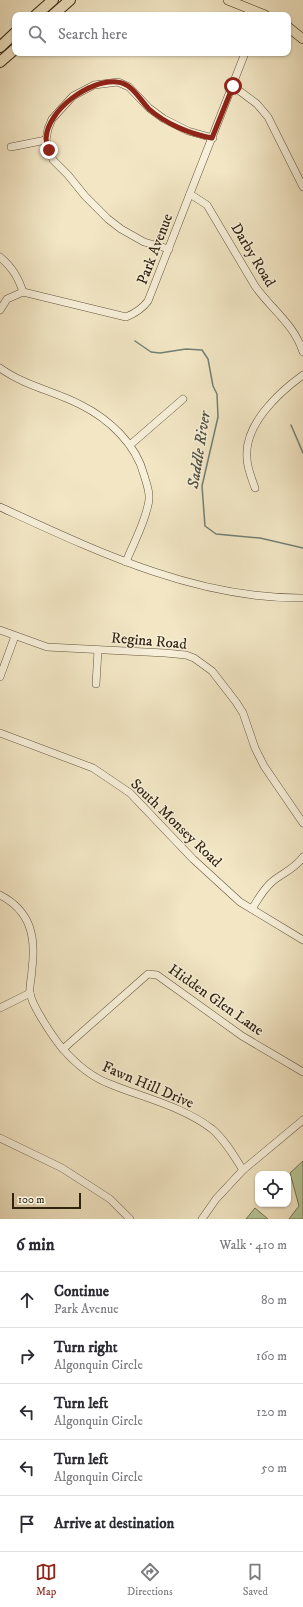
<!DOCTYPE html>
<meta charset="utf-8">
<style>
body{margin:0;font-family:"IM FELL DW Pica",serif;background:#f7f7f7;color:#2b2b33}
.controls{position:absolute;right:12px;bottom:12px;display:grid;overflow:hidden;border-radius:8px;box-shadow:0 1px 3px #0004}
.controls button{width:36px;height:36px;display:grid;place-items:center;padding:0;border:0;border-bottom:1px solid #e1e1e2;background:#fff;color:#2b2b33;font:20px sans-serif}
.scale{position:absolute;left:12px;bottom:10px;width:69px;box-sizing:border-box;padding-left:4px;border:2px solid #312310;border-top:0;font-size:11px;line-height:14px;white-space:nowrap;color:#312310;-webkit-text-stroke:3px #f7efd9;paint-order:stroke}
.stop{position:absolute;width:12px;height:12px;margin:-9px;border:3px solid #8f2418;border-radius:50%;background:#fff}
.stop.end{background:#8f2418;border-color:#fff;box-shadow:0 1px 4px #0008}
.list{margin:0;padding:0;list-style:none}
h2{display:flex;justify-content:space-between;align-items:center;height:52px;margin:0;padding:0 16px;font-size:17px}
h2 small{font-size:13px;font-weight:400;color:#7c7c81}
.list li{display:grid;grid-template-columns:26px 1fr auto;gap:12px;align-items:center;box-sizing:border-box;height:56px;padding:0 16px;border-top:1px solid #e1e1e2}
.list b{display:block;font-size:15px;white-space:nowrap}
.list p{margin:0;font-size:13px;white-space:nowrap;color:#7c7c81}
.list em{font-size:13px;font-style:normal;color:#7c7c81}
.icon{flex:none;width:22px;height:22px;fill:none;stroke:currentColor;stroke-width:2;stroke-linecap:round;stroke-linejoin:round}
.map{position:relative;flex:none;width:303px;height:1219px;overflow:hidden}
.search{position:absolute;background:#fff;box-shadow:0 1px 3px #0004;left:12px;right:12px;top:12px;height:44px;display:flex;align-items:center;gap:10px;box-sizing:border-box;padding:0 14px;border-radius:8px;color:#7c7c81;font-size:15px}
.sheet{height:332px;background:#fff}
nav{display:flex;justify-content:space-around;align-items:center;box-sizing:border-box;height:56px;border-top:1px solid #e1e1e2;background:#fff;font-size:11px;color:#7c7c81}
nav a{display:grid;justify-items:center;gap:2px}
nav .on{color:#8f2418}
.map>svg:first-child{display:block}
</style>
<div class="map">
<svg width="303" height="1219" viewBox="0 0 303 1219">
<rect width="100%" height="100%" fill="#f2e6c4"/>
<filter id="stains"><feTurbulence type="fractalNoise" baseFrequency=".005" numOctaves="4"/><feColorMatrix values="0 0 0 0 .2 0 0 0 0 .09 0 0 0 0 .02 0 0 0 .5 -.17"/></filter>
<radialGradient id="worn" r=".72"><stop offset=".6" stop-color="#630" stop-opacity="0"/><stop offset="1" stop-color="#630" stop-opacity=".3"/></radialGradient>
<!-- green -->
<g fill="#b7c697" stroke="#747454">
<path d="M303,1161V1219H289L299,1206L290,1173Z"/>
<path d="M255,1208L268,1219H246Z"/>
</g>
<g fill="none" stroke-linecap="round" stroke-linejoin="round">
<!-- stream -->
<g stroke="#718075" stroke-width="1.5">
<path d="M135,341L151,352L160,353L186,349L202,350L208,359L213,386L217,394L218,417L202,486L205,526L216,534L260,538L303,548"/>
<path d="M291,425L303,453"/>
</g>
<defs>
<g id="minor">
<path d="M233,86L257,104L268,117L303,187"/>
<path d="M11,147L46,140"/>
<path d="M190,194L207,205L255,286C272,310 294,324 303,352"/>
<path d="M169,249L144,242L121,229L108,219L85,196L68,175L53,160L46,140L48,129L52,119L73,96L94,85L118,82L129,87L149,108L164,119L188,131L213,138"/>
<path d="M0,257C12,267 18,277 23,292"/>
<path d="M0,310L7,299L23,292L126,317C136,313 142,309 148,301L245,53"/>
<path d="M0,368C25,386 54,391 81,405C109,419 136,444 144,475C147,485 151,495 148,505C144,525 133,544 126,562"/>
<path d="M130,445L183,399"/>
<path d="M255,488C252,479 247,468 247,458C244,425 278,393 303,375"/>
<path d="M0,507C96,551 195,599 303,598"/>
<path d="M0,630L47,647L165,653L186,655L194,658L212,671L236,702L243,713L255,748L264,766L303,823"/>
<path d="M0,677L15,636"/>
<path d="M96,684L98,650"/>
<path d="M0,733L93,768L130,793L193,859L240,902L303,940"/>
<path d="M0,895C31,911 36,937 32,969C32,976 29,986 30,993C32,1006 53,1037 62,1048C75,1063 91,1077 110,1084C144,1098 182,1106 212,1129C225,1140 234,1156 243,1170"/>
<path d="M252,909C258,899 264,888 273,881C283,873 296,868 303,857"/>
<path d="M0,1008L30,993"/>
<path d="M63,1049L148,974L157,975L242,1036L303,1072"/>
<path d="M0,1138L62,1168L110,1199L130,1219"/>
<path d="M202,1219L216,1199L243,1170L303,1120"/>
</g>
<g id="major">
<path d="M228,0L265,15"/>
<path d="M288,27L303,39"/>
</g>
<g id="highway">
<path d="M36,15L53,0"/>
<path d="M53,15L70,0"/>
<path d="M0,47L15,33"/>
<path d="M0,62L15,49"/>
</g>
</defs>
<!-- minor casing -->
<use href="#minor" stroke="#61543d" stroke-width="8"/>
<!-- major casing -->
<use href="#major" stroke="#312310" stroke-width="10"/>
<!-- highway casing -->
<use href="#highway" stroke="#312310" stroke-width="12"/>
<!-- minor -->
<use href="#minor" stroke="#f7efd9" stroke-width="7"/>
<!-- major -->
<use href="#major" stroke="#f2e6c4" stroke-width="9"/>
<!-- highway -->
<use href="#highway" stroke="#f2e6c4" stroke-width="10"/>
</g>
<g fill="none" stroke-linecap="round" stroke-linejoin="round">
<!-- route -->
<path stroke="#8f2418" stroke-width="5" d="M49,150C48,146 46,142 46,138C48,110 89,79 117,82C132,83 140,100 149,109C166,124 190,134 212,138L233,86"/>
</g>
<g text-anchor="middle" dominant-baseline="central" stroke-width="3" stroke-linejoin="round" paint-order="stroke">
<!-- street labels -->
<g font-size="15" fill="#312310" stroke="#f7efd9">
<text transform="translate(155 249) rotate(-69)">Park Avenue</text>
<text transform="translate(253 255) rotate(59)">Darby Road</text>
<text transform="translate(149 641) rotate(5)">Regina Road</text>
<text transform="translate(176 823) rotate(44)">South Monsey Road</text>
<text transform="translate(216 1000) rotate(35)">Hidden Glen Lane</text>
<text transform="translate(148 1085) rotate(23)">Fawn Hill Drive</text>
</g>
<!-- water labels -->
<g font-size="16" font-style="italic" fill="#515243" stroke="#f7efd9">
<text transform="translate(199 450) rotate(-81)">Saddle River</text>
</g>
</g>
<rect width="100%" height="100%" filter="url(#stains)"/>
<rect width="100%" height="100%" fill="url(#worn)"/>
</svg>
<div class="controls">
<button><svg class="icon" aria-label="locate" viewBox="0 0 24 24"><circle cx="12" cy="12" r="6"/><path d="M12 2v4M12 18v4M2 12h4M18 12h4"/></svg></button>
</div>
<div class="scale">100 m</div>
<div class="stop" style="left:233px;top:86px"></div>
<div class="stop end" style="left:49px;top:150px"></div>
<div class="search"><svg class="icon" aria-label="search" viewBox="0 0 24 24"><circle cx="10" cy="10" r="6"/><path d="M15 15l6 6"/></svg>Search here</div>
</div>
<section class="sheet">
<h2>6 min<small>Walk · 410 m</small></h2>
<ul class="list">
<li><svg class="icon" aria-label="ahead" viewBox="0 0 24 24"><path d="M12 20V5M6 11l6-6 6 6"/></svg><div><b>Continue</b><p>Park Avenue</p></div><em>80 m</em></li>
<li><svg class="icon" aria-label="right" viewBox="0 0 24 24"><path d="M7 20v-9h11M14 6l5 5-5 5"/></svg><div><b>Turn right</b><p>Algonquin Circle</p></div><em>160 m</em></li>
<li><svg class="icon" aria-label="left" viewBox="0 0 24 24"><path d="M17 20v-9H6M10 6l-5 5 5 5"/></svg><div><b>Turn left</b><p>Algonquin Circle</p></div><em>120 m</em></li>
<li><svg class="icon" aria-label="left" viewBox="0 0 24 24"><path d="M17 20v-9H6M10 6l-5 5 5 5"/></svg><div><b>Turn left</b><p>Algonquin Circle</p></div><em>50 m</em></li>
<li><svg class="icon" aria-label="arrive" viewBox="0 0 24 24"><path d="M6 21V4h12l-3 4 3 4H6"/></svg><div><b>Arrive at destination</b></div></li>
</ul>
</section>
<nav>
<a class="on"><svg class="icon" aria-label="map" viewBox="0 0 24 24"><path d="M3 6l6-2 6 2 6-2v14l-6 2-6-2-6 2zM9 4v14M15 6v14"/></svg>Map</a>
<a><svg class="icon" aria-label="directions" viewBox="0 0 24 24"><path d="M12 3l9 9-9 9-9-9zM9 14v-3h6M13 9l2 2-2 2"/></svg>Directions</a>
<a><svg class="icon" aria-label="saved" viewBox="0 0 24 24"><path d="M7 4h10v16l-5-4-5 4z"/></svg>Saved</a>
</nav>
